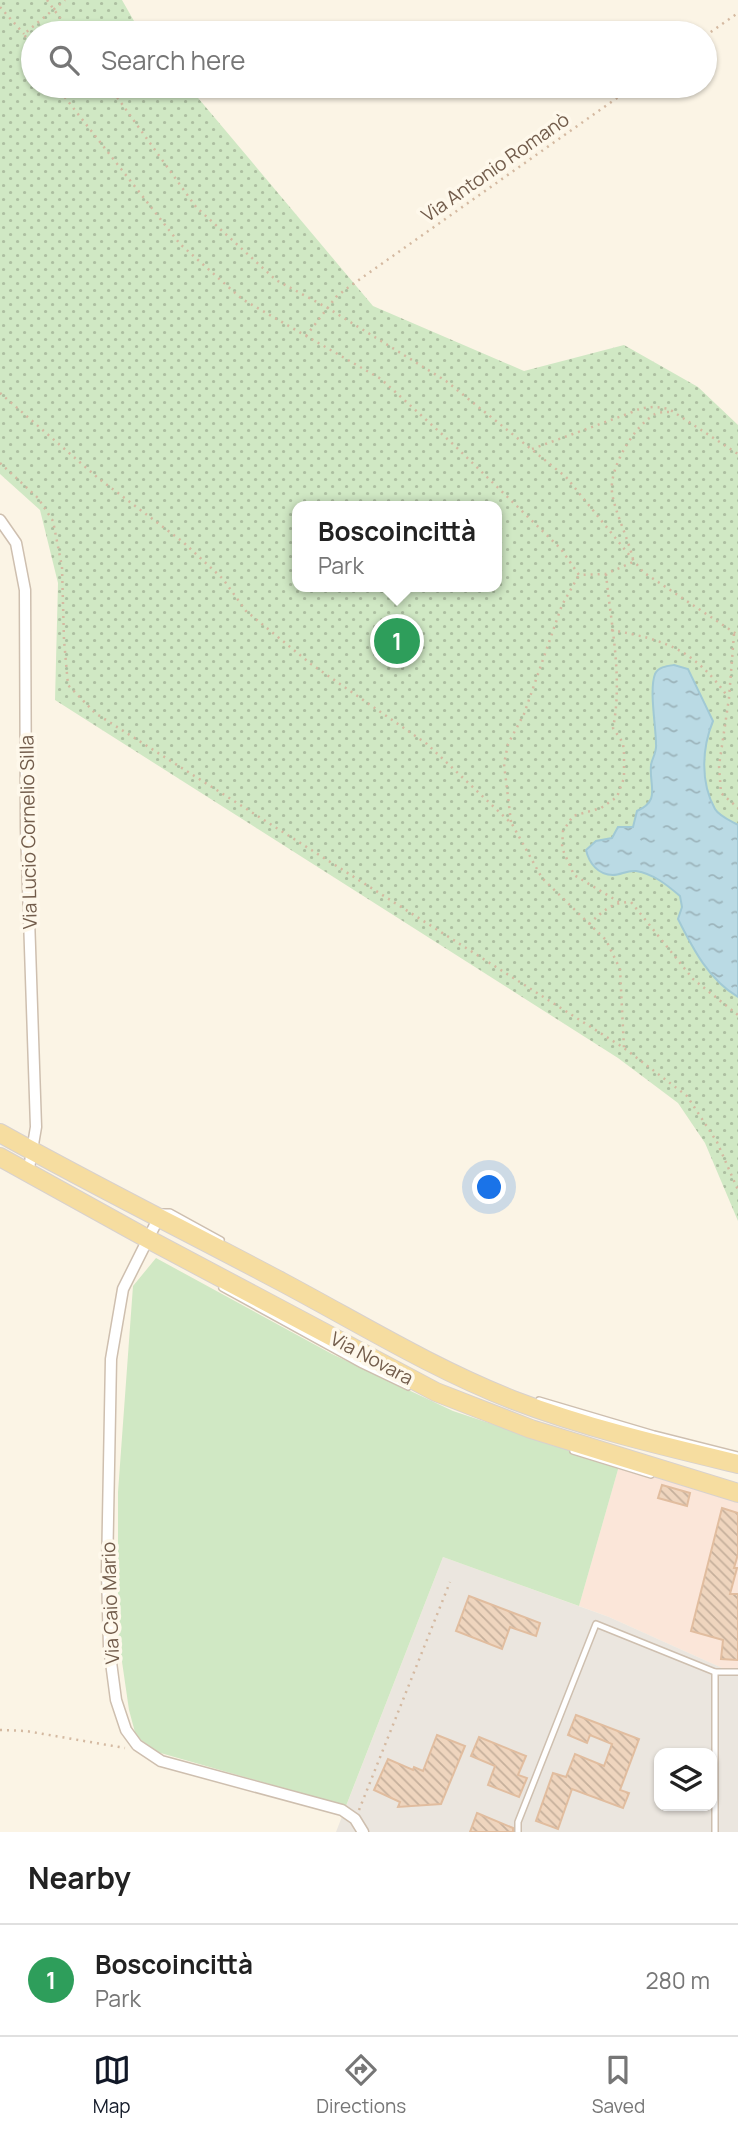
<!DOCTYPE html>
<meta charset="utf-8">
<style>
body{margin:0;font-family:Manrope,sans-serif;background:#f6f6f6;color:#222}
.controls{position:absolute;right:21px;bottom:21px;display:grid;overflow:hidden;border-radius:14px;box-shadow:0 2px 5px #0004}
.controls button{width:63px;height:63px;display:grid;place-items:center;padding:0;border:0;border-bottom:2px solid #e0e0e0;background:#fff;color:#222;font:35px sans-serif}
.you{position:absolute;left:490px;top:1188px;width:24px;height:24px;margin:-18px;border:5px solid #fff;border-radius:50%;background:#1a73e8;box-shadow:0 0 0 10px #1a73e833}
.badge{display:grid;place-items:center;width:46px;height:46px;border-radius:50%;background:#111827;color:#fff;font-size:23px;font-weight:700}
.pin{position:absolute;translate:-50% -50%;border:4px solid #fff;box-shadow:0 2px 7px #0006}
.popup{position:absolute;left:292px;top:501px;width:210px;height:91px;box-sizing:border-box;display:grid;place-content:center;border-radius:14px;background:#fff;filter:drop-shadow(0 2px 5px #0005);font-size:23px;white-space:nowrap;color:#767676}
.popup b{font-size:26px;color:#222}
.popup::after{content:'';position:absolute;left:50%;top:100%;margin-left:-14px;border:14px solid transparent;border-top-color:#fff}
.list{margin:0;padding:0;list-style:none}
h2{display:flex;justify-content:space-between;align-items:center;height:91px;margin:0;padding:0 28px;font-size:30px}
h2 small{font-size:23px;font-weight:400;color:#767676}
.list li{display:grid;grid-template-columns:46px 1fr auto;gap:21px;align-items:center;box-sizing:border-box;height:112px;padding:0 28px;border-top:2px solid #e0e0e0}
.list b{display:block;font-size:26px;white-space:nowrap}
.list p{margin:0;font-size:23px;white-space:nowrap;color:#767676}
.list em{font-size:23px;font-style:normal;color:#767676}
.icon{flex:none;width:38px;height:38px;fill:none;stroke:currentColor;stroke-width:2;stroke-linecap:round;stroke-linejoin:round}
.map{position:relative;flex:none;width:738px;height:1832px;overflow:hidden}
.search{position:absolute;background:#fff;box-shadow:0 2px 5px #0004;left:21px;right:21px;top:21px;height:77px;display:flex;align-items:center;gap:18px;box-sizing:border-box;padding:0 24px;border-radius:38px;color:#767676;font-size:26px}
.sheet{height:203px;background:#fff}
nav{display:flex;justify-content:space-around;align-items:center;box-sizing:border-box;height:98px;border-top:2px solid #e0e0e0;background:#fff;font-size:19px;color:#767676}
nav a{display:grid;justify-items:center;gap:4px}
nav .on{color:#111827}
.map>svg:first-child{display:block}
</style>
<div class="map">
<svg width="738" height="1832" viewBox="0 0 738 1832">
<defs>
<pattern id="park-dots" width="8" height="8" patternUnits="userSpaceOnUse" patternTransform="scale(1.75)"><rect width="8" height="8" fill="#d0e8c4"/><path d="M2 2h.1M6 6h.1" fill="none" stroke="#adbfa1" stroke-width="1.8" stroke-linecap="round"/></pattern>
<pattern id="water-ripples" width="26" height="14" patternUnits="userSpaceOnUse" patternTransform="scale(1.75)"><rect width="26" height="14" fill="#badae4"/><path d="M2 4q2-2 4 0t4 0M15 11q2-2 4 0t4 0" fill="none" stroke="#9cb4bb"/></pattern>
<pattern id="building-back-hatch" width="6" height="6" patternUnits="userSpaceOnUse" patternTransform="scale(1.75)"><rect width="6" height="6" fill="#efd5be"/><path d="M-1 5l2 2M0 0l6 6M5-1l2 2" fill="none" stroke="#c6b09c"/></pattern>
</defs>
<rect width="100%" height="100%" fill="#fbf4e5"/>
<!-- commercial -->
<path fill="#fbe6d9" d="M619,1466L738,1503V1668H722L609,1617L579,1606Z"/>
<!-- industrial -->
<path fill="#ebe6df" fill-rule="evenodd" d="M443,1557L609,1617L722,1668H738V1832H336ZM659,1753H712V1806H659Z"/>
<!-- green -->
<path fill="#d0e8c4" d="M156,1258L332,1354L453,1411L619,1466L579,1606L443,1557L346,1806L157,1752L136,1736L129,1710L118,1634V1492L133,1286Z"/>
<!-- park -->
<path fill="url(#park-dots)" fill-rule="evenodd" d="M0,0H122L134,21L144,33H33V86H188L373,306L524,371L624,345L698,387L738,425V1221L705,1143L678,1103L618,1058L55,700L58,583L40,510L0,474ZM297,506H497V587H297Z"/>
<!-- water -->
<path fill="url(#water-ripples)" stroke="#a1c9d5" stroke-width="2" d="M674,665L688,669L713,721C702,748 700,782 715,809C719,816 731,821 738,825V997C709,980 693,949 678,919L682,907L680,896C667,885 654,874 636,871C627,870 621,875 613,875C598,875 589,863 586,850L596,841L612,838L618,827H633L637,811C661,800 649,787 651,765C652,758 657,752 656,744C656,727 649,690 655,674C658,667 667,666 674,665Z"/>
<!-- building -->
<g fill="url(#building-back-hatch)" stroke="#e1bd9f" stroke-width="2">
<path d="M662,1485L690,1493L687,1506L658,1498Z"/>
<path d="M722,1508L738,1513V1554L734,1568H737L730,1594H738V1660L721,1659L723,1640L691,1631Z"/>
<path d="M469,1596L540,1623L536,1636L510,1627L502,1649L456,1631Z"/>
<path d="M576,1715L639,1739L620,1790L629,1793L623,1808L572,1789L558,1829L536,1821L553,1773L566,1777L575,1754L604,1766L612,1744L590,1735L587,1743L568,1735Z"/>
<path d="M437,1735L465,1746L441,1804L398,1807L400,1802L374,1790L388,1759L413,1770L414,1767L423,1771Z"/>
<path d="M479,1737L526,1756L518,1775L527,1778L519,1797L488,1785L495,1766L471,1756Z"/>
<path d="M477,1813L513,1828V1832H470Z"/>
</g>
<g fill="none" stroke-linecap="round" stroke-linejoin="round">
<defs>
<g id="lane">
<path d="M161,1212H170L221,1240"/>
<path d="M222,1288L362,1365L408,1387"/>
<path d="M539,1400L654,1434L738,1455"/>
<path d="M573,1451L651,1475"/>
<path d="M518,1832V1822L596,1624L715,1672H738"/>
<path d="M715,1832V1672"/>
</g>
<g id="street">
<path d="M0,520L16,543L25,590L26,828L36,1127L28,1174"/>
<path d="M159,1217L123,1289L111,1359L107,1572L109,1647L116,1700L126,1730L137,1745L161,1761L342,1810L355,1819L363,1832"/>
</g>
<g id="primary">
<path d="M0,1133C93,1185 188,1232 282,1282C359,1323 432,1368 513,1400C586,1428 663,1446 738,1464"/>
<path d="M0,1157L148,1239L436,1392L531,1429L738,1493"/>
</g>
</defs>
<!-- lane casing -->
<use href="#lane" stroke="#cebfaf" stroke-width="8"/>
<!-- street casing -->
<use href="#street" stroke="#cebfaf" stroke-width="13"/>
<!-- primary casing -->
<use href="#primary" stroke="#d8d1cd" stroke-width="20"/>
<!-- path -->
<g stroke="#d4b9a1" stroke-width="2.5" stroke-dasharray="2 5" stroke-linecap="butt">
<path d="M47,0L71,33"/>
<path d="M0,7L24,34"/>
<path d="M705,36L738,13"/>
<path d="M33,49L24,34L65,0"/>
<path d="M56,86L180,244L242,299L381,379L454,445L561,549L579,575L606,574L633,562"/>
<path d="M109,86L196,207L276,280L326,307L446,381L566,477L643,572L738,635"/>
<path d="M306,336L336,297L346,289L634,86"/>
<path d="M0,393L98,478L183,542L223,579L246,611L311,664L427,744L512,824L542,878L606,940L620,969L624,1048"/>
<path d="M532,449L630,413C644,406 654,406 669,409L738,454"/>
<path d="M0,463L38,498L53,521L62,567L64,640L68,685L95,713L624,1048L687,1096L717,1142L738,1190"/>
<path d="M633,559C628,538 614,510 612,492C609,468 634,426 655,414C660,412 665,412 671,412"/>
<path d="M606,574C611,625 623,678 613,728L623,743L624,754V778L617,797L601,808L573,816L563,831L562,848L574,875L619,902"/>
<path d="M611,630C667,640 694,650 728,697"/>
<path d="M734,634L729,698L719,766L721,793L738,808"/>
<path d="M511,822L504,764L508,744L524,714L562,605L579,575"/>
<path d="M589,924C603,911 612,902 631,902L693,979L738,1015"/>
<path d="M0,1730L26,1731L125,1748"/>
<path d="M359,1810L450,1582"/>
</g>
<!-- lane -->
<use href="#lane" stroke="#fff" stroke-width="5"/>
<!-- street -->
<use href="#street" stroke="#fff" stroke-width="10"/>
<!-- primary -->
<use href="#primary" stroke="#f6dda0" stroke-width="18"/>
</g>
<g text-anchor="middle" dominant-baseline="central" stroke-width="7" stroke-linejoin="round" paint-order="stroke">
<!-- street labels -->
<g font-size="19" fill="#725c4b" stroke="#fef8eb">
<text transform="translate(495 167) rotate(-35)">Via Antonio Romanò</text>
<text transform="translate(28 832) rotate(-91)">Via Lucio Cornelio Silla</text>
<text transform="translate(372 1358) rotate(28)">Via Novara</text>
<text transform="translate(110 1603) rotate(-92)">Via Caio Mario</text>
</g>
</g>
</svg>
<div class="controls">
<button><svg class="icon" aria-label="layers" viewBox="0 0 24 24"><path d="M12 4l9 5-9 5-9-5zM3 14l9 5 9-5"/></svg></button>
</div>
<div class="you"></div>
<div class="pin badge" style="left:397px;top:641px;background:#2e9e5b">1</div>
<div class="popup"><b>Boscoincittà</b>Park</div>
<div class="search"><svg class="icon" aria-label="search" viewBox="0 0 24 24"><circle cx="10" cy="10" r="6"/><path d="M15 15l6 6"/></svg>Search here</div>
</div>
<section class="sheet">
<h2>Nearby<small></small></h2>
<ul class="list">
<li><span class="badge" style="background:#2e9e5b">1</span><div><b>Boscoincittà</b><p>Park</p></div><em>280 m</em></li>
</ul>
</section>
<nav>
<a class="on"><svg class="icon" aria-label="map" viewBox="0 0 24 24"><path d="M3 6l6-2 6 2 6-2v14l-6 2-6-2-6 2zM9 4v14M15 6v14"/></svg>Map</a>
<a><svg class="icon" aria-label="directions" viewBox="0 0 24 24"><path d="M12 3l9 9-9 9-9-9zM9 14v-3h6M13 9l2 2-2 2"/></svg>Directions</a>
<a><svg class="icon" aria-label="saved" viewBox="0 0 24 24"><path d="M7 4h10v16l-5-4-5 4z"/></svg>Saved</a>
</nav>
